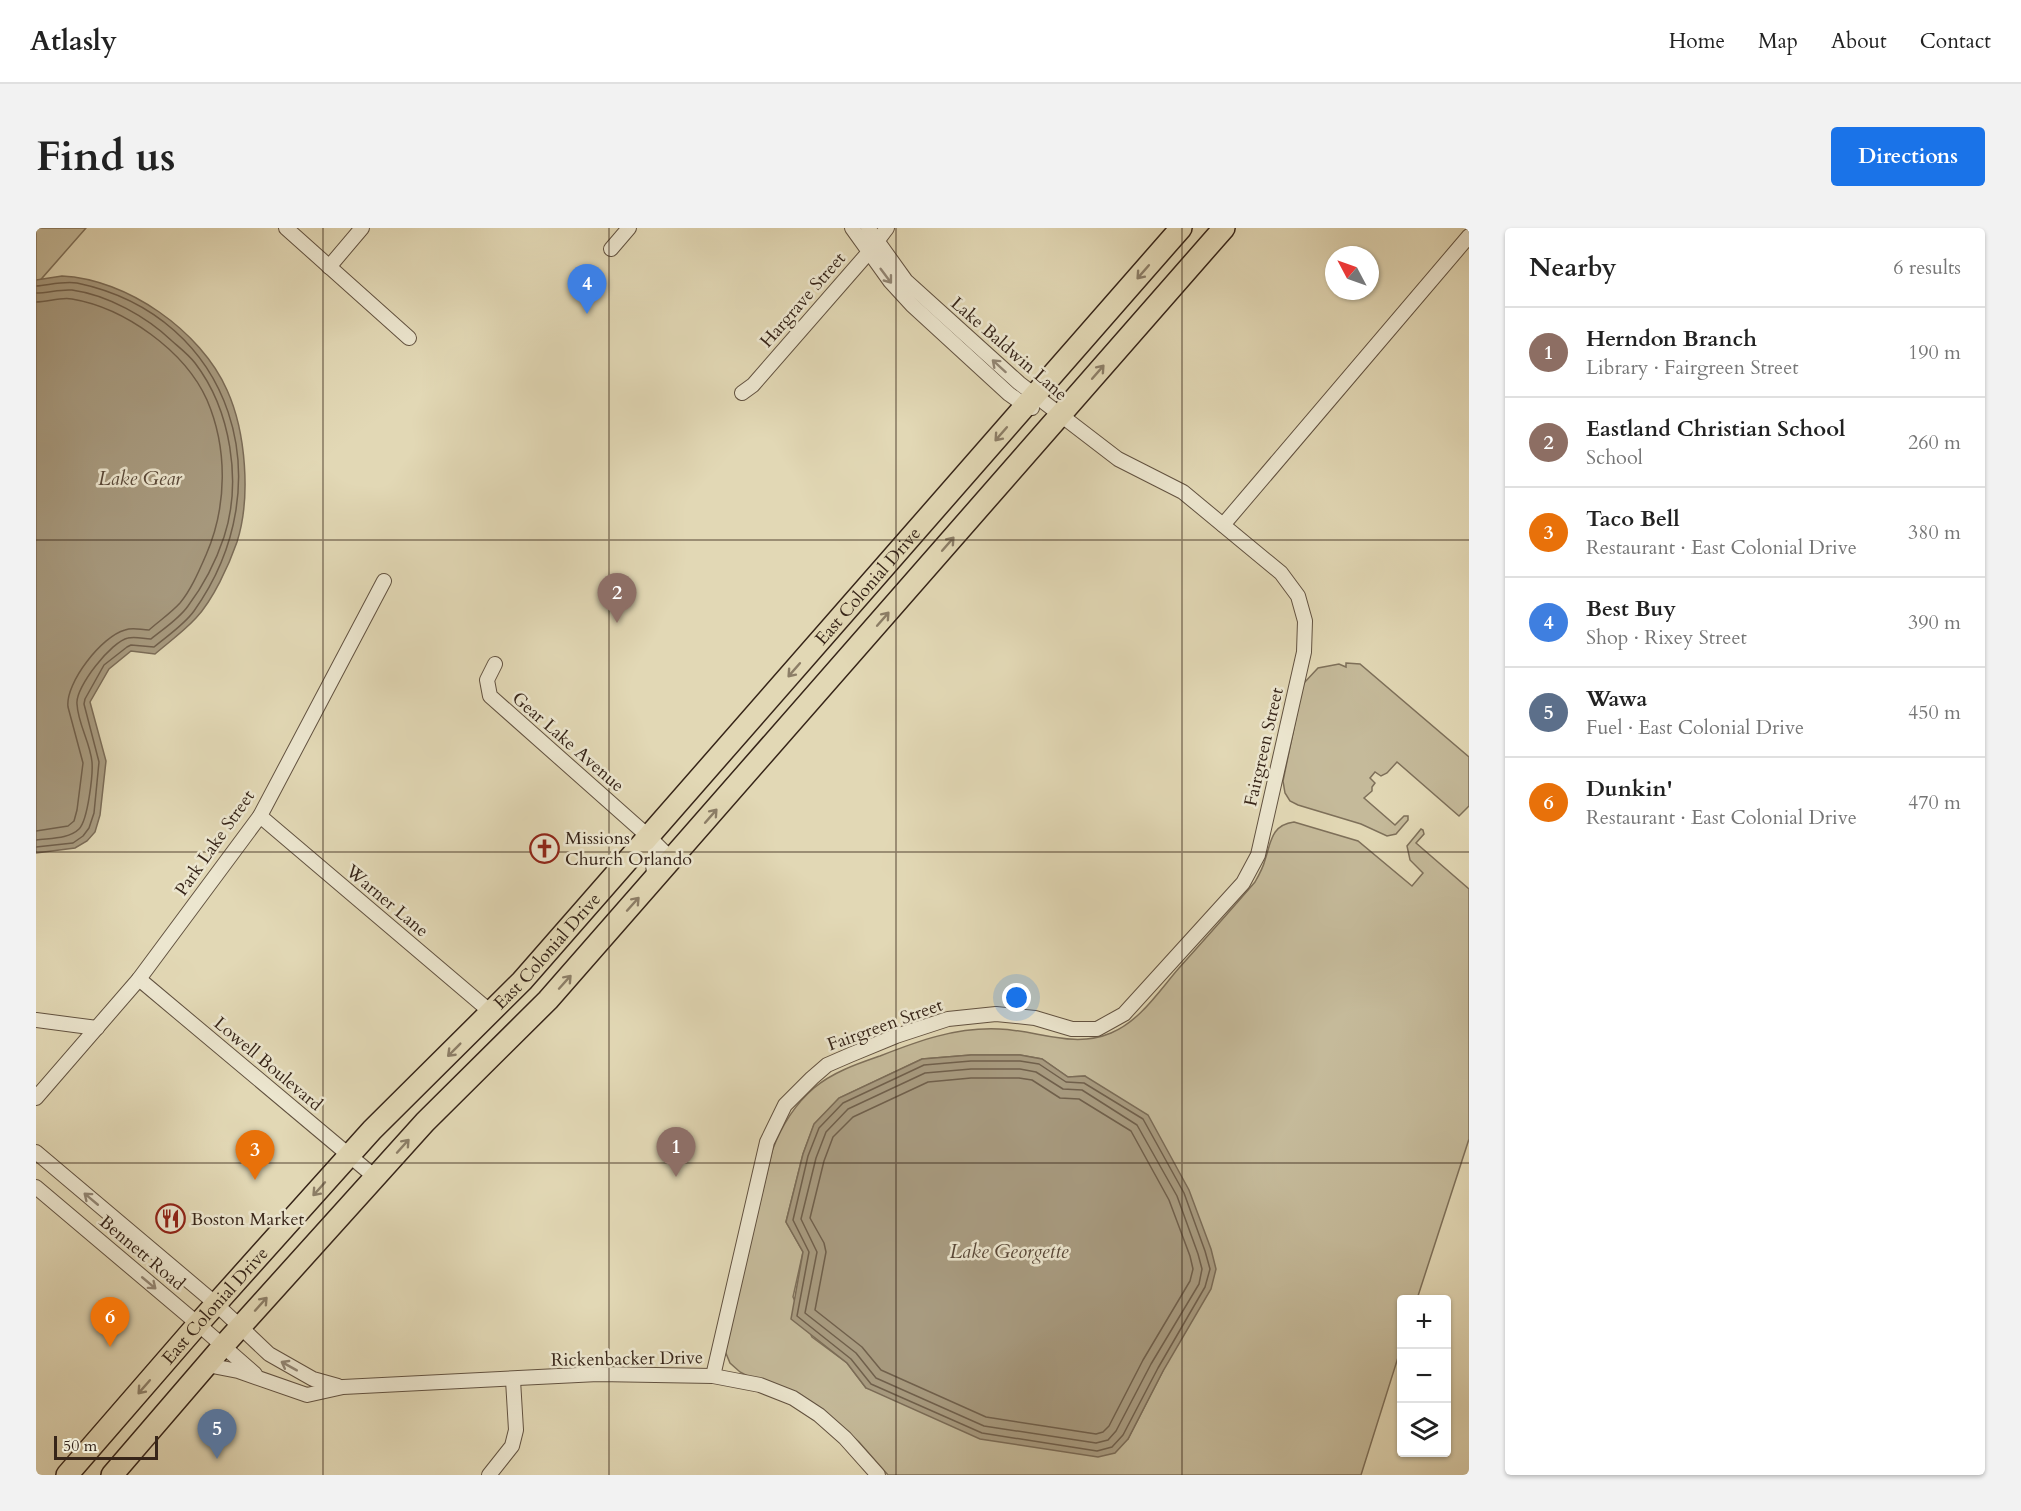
<!DOCTYPE html>
<meta charset="utf-8">
<style>
body{margin:0;font-family:Cardo,serif;background:#f2f2f2;color:#222}
.controls{position:absolute;right:18px;bottom:18px;display:grid;overflow:hidden;border-radius:6px;box-shadow:0 2px 4px #0004}
.controls button{width:54px;height:54px;display:grid;place-items:center;padding:0;border:0;border-bottom:2px solid #e0e0e0;background:#fff;color:#222;font:30px sans-serif}
.compass{position:absolute;left:1289px;top:18px;width:54px;height:54px;border-radius:50%;background:#fff;box-shadow:0 2px 4px #0004;rotate:311deg}
.scale{position:absolute;left:18px;bottom:15px;width:104px;box-sizing:border-box;padding-left:6px;border:3px solid #372519;border-top:0;font-size:16px;line-height:21px;white-space:nowrap;color:#372519;-webkit-text-stroke:4px #ece6cf;paint-order:stroke}
.you{position:absolute;left:981px;top:770px;width:21px;height:21px;margin:-15px;border:4px solid #fff;border-radius:50%;background:#1a73e8;box-shadow:0 0 0 9px #1a73e833}
.badge{display:grid;place-items:center;width:39px;height:39px;border-radius:50%;background:#1a73e8;color:#fff;font-size:20px;font-weight:700}
.pin{position:absolute;translate:-50% -50px;filter:drop-shadow(0 2px 3px #0008)}
.pin::after{content:'';position:absolute;top:32px;width:21px;height:18px;background:inherit;clip-path:polygon(0 0,100% 0,50% 100%)}
.list{margin:0;padding:0;list-style:none}
h2{display:flex;justify-content:space-between;align-items:center;height:78px;margin:0;padding:0 24px;font-size:26px}
h2 small{font-size:20px;font-weight:400;color:#767676}
.list li{display:grid;grid-template-columns:39px 1fr auto;gap:18px;align-items:center;box-sizing:border-box;height:90px;padding:0 24px;border-top:2px solid #e0e0e0}
.list b{display:block;font-size:22px;white-space:nowrap}
.list p{margin:0;font-size:20px;white-space:nowrap;color:#767676}
.list em{font-size:20px;font-style:normal;color:#767676}
.icon{flex:none;width:33px;height:33px;fill:none;stroke:currentColor;stroke-width:2;stroke-linecap:round;stroke-linejoin:round}
.map{position:relative;flex:none;width:1433px;height:1247px;overflow:hidden;border-radius:6px}
header{display:flex;align-items:center;gap:36px;box-sizing:border-box;height:84px;padding:0 30px;background:#fff;border-bottom:2px solid #e0e0e0}
header strong{font-size:28px}
nav{display:flex;gap:33px;margin-inline-start:auto;font-size:21px}
.intro{display:flex;align-items:center;justify-content:space-between;box-sizing:border-box;height:144px;padding:0 36px}
h1{margin:0;font-size:42px}
.button{padding:15px 27px;border-radius:6px;background:#1a73e8;color:#fff;font-size:21px;font-weight:700}
main{display:flex;gap:36px;padding:0 36px}
aside{flex:1;background:#fff;border-radius:6px;box-shadow:0 2px 4px #0004}
.map>svg:first-child{display:block}
</style>
<header>
<strong>Atlasly</strong>
<nav><a>Home</a><a>Map</a><a>About</a><a>Contact</a></nav>
</header>
<div class="intro"><h1>Find us</h1><a class="button">Directions</a></div>
<main>
<div class="map">
<svg width="1433" height="1247" viewBox="0 0 1433 1247">
<rect width="100%" height="100%" fill="#e2d8b5"/>
<filter id="stains"><feTurbulence type="fractalNoise" baseFrequency=".00333" numOctaves="4"/><feColorMatrix values="0 0 0 0 .2 0 0 0 0 .09 0 0 0 0 .02 0 0 0 .5 -.17"/></filter>
<radialGradient id="worn" r=".72"><stop offset=".6" stop-color="#630" stop-opacity="0"/><stop offset="1" stop-color="#630" stop-opacity=".3"/></radialGradient>
<!-- green -->
<g fill="#c5ba9a" stroke="#7e705a" stroke-width="1.5" fill-rule="evenodd">
<path d="M0,0H50L0,57Z"/>
<path d="M1310,435L1324,436L1433,529V578L1423,588L1361,534L1351,545L1345,548L1339,544L1334,550L1339,555L1336,559V563L1328,570L1359,597L1368,588H1372V592L1360,606L1351,608L1325,596L1262,577L1254,573L1249,565L1247,553L1267,456L1282,440L1303,436L1310,439Z"/>
<path d="M1258,594L1322,613L1376,658L1387,645L1374,632L1371,618L1385,601L1387,602L1388,606L1380,615L1433,661V911L1381,1071L1366,1072L1365,1120L1325,1247H852L823,1214L804,1197L704,1144L694,1135L689,1123L736,923C745,899 758,877 778,860C797,844 821,836 844,828C882,813 920,799 963,801C1001,802 1037,821 1075,805C1104,793 1123,763 1143,740C1169,711 1194,683 1219,654C1223,647 1227,640 1229,632C1235,614 1235,597 1258,594ZM935,827H984L1006,831L1032,849L1049,848L1127,1143L1092,1211L830,1160L811,1135L776,1109L757,1069L767,1024L750,994L767,926L778,897L803,870L886,831Z"/>
</g>
<!-- water -->
<g fill="#a89b80" stroke="#7b6c57" stroke-width="1.5">
<path d="M26,48C91,51 165,103 191,162C210,204 215,270 201,314C193,337 177,372 160,390C148,403 133,414 119,426L95,423L73,441L54,474L70,533L64,587L59,604L51,613L39,620L0,625V52Z"/>
<path d="M935,827H984L1006,831L1032,849L1049,848L1112,887L1153,962L1175,1021L1180,1041L1175,1061L1127,1143L1092,1211L1079,1225L1062,1229L944,1211L830,1160L811,1135L755,1091L767,1024L750,994L767,926L778,896L803,870L886,831Z"/>
</g>
<g fill="none" stroke-linecap="round" stroke-linejoin="round">
<!-- shore -->
<g stroke="#70604c" stroke-width="1.5">
<path d="M0,58C13,57 27,53 41,55C198,88 248,257 158,383C148,397 131,408 118,419L95,417L91,419L68,437L49,471L48,476L63,534L58,585L53,600L47,608L37,615L0,619"/>
<path d="M0,65C12,65 24,61 36,62C72,67 111,89 136,113C144,120 153,127 159,135C195,182 206,254 188,309C180,333 167,358 152,378C143,391 127,401 115,411C108,411 100,408 92,410C76,413 39,459 41,476C42,496 54,514 56,534C57,546 52,592 43,601C33,611 14,610 0,612"/>
<path d="M0,74C12,74 24,69 36,71C89,80 149,123 171,172C192,221 191,279 170,327C163,343 155,362 144,375C135,385 123,393 113,402C105,402 97,399 89,402C66,408 29,455 32,479L47,535L41,582L38,593L32,598L0,603"/>
<path d="M935,833H984L1003,836L1030,854L1048,855L1107,891L1148,965L1169,1023L1174,1041L1169,1059L1122,1140L1087,1207L1076,1219L1061,1223L946,1205L835,1156L815,1131L761,1088L773,1024L757,992L772,928L783,900L807,875L888,837Z"/>
<path d="M935,841H984L1000,844L1027,861L1046,862L1101,897L1141,968L1162,1026L1166,1041L1163,1056L1115,1136L1080,1203L1072,1212L1060,1215L948,1198L840,1150L820,1125L769,1085L781,1024L765,991L780,930L790,904L812,881L889,845Z"/>
<path d="M935,850H983L996,852L1024,870L1043,871L1095,903L1133,972L1154,1028L1157,1041L1154,1053L1107,1132L1073,1198L1067,1204L1060,1206L950,1189L845,1142L826,1119L779,1082L790,1024L788,1015L774,990L788,933L797,909L817,889L892,854Z"/>
</g>
<defs>
<g id="minor">
<path d="M250,0L373,110"/>
<path d="M816,0L854,53L876,77L973,166L990,178L996,180"/>
<path d="M575,21L593,0"/>
<path d="M293,39L326,0"/>
<path d="M706,165L717,157L833,24L851,0"/>
<path d="M1187,297L1433,8"/>
<path d="M459,436L451,452L454,468L613,609L636,632"/>
<path d="M224,588L456,785"/>
<path d="M613,609L619,651"/>
<path d="M103,751L339,949"/>
<path d="M0,792L61,800"/>
<path d="M0,870L103,751L224,588L348,353"/>
<path d="M0,924L180,1076L233,1126L277,1151L302,1158"/>
<path d="M0,959L162,1096L219,1146"/>
<path d="M171,1137L202,1143L271,1167L307,1159L562,1146L677,1148L724,1157L757,1170L783,1187L809,1210L842,1247"/>
<path d="M677,1148L731,914L749,877L776,850L791,837L814,827L860,808L912,791L960,786L999,790L1036,801H1061L1088,786L1207,655L1222,627L1268,424L1269,393L1262,368L1245,345L1147,264L1082,231L983,155L870,53L832,0"/>
<path d="M453,1247L476,1218L480,1202L477,1152"/>
</g>
<g id="highway">
<path id="s1" d="M31,1247L162,1096L336,902L486,753L1145,0"/>
<path d="M76,1247L187,1118L389,894L512,772L1188,0"/>
</g>
</defs>
<!-- minor casing -->
<use href="#minor" stroke="#625240" stroke-width="16"/>
<!-- highway casing -->
<use href="#highway" stroke="#372519" stroke-width="24"/>
<!-- minor -->
<use href="#minor" stroke="#ece6cf" stroke-width="14"/>
<!-- highway -->
<use href="#highway" stroke="#e2d8b5" stroke-width="21"/>
</g>
<!-- one-way arrows -->
<defs><path id="oneway-shaft" d="M-6 0H5M1.5-3L5.5 0L1.5 3" fill="none" stroke-width="1.6" stroke-linecap="round" stroke-linejoin="round" transform="scale(1.5)"/></defs>
<g stroke="#8c7e67">
<use href="#oneway-shaft" transform="translate(1107 44) rotate(131)"/>
<use href="#oneway-shaft" transform="translate(1062 144) rotate(-49)"/>
<use href="#oneway-shaft" transform="translate(965 206) rotate(131)"/>
<use href="#oneway-shaft" transform="translate(912 316) rotate(-49)"/>
<use href="#oneway-shaft" transform="translate(847 391) rotate(-49)"/>
<use href="#oneway-shaft" transform="translate(758 442) rotate(131)"/>
<use href="#oneway-shaft" transform="translate(675 588) rotate(-49)"/>
<use href="#oneway-shaft" transform="translate(597 676) rotate(-48)"/>
<use href="#oneway-shaft" transform="translate(529 754) rotate(-48)"/>
<use href="#oneway-shaft" transform="translate(418 822) rotate(135)"/>
<use href="#oneway-shaft" transform="translate(367 918) rotate(-48)"/>
<use href="#oneway-shaft" transform="translate(283 961) rotate(132)"/>
<use href="#oneway-shaft" transform="translate(225 1076) rotate(-48)"/>
<use href="#oneway-shaft" transform="translate(108 1159) rotate(131)"/>
</g>
<g stroke="#928674">
<use href="#oneway-shaft" transform="translate(850 48) rotate(53)"/>
<use href="#oneway-shaft" transform="translate(963 138) rotate(-138)"/>
<use href="#oneway-shaft" transform="translate(55 971) rotate(-140)"/>
<use href="#oneway-shaft" transform="translate(113 1055) rotate(40)"/>
<use href="#oneway-shaft" transform="translate(253 1138) rotate(-151)"/>
</g>
<!-- grid -->
<path fill="none" stroke="#372519" stroke-width="1.5" stroke-opacity="0.55" d="M287,0V1247M573,0V1247M860,0V1247M1146,0V1247M0,312H1433M0,624H1433M0,935H1433"/>
<!-- icons -->
<defs>
<symbol id="church-ring" viewBox="-11 -11 22 22"><circle r="9.5" fill="#ece6cf" stroke="#8f2418" stroke-width="1.5"/><path d="M-1.2-6h2.4v3.5h3.3v2.4h-3.3V6h-2.4V-.1h-3.3v-2.4h3.3Z" fill="#8f2418"/></symbol>
<symbol id="restaurant-ring" viewBox="-11 -11 22 22"><circle r="9.5" fill="#ece6cf" stroke="#8f2418" stroke-width="1.5"/><path d="M-5-6h1v4h1v-4h1v4h1v-4h1v5L-1.5 .5V6h-2V.5L-5-1ZM5-6V6H3V1.5H1.5Q1.5-4 5-6Z" fill="#8f2418"/></symbol>
</defs>
<g fill-rule="evenodd">
<use href="#church-ring" x="492" y="604" width="33" height="33"/>
<use href="#restaurant-ring" x="118" y="974" width="33" height="33"/>
</g>
<g text-anchor="middle" dominant-baseline="central" stroke-width="5" stroke-linejoin="round" paint-order="stroke">
<!-- street labels -->
<g font-size="18" fill="#372519" stroke="#ece6cf">
<text transform="translate(767 72) rotate(-49)">Hargrave Street</text>
<text transform="translate(973 121) rotate(41)">Lake Baldwin Lane</text>
<text stroke="none"><textPath href="#s1" startOffset="1197">East Colonial Drive</textPath></text>
<text transform="translate(532 514) rotate(41)">Gear Lake Avenue</text>
<text transform="translate(1228 519) rotate(-77)">Fairgreen Street</text>
<text transform="translate(179 615) rotate(-55)">Park Lake Street</text>
<text transform="translate(351 673) rotate(40)">Warner Lane</text>
<text stroke="none"><textPath href="#s1" startOffset="711">East Colonial Drive</textPath></text>
<text transform="translate(849 797) rotate(-20)">Fairgreen Street</text>
<text transform="translate(232 836) rotate(40)">Lowell Boulevard</text>
<text transform="translate(106 1025) rotate(40)">Bennett Road</text>
<text stroke="none"><textPath href="#s1" startOffset="225">East Colonial Drive</textPath></text>
<text transform="translate(591 1131) rotate(-1)">Rickenbacker Drive</text>
</g>
<!-- poi labels -->
<g font-size="18" fill="#372519" stroke="#ece6cf" text-anchor="start">
<text x="529" y="610">Missions<tspan x="529" dy="21">Church Orlando</tspan></text>
<text x="155" y="991">Boston Market</text>
</g>
<!-- water labels -->
<g font-size="20" font-style="italic" fill="#594838" stroke="#ece6cf">
<text x="104" y="250">Lake Gear</text>
<text x="973" y="1023">Lake Georgette</text>
</g>
</g>
<rect width="100%" height="100%" filter="url(#stains)"/>
<rect width="100%" height="100%" fill="url(#worn)"/>
</svg>
<div class="controls">
<button>+</button>
<button>−</button>
<button><svg class="icon" aria-label="layers" viewBox="0 0 24 24"><path d="M12 4l9 5-9 5-9-5zM3 14l9 5 9-5"/></svg></button>
</div>
<svg class="compass" viewBox="-18 -18 36 36"><path d="M0-13l5 13h-10z" fill="#e53935"/><path d="M0 13l5-13h-10z" fill="#767676"/></svg>
<div class="scale">50 m</div>
<div class="you"></div>
<div class="pin badge" style="left:640px;top:949px;background:#8d6e63">1</div>
<div class="pin badge" style="left:581px;top:395px;background:#8d6e63">2</div>
<div class="pin badge" style="left:219px;top:952px;background:#e8710a">3</div>
<div class="pin badge" style="left:551px;top:86px;background:#3f7fe0">4</div>
<div class="pin badge" style="left:181px;top:1231px;background:#5c6f8a">5</div>
<div class="pin badge" style="left:74px;top:1119px;background:#e8710a">6</div>
</div>
<aside>
<h2>Nearby<small>6 results</small></h2>
<ul class="list">
<li><span class="badge" style="background:#8d6e63">1</span><div><b>Herndon Branch</b><p>Library · Fairgreen Street</p></div><em>190 m</em></li>
<li><span class="badge" style="background:#8d6e63">2</span><div><b>Eastland Christian School</b><p>School</p></div><em>260 m</em></li>
<li><span class="badge" style="background:#e8710a">3</span><div><b>Taco Bell</b><p>Restaurant · East Colonial Drive</p></div><em>380 m</em></li>
<li><span class="badge" style="background:#3f7fe0">4</span><div><b>Best Buy</b><p>Shop · Rixey Street</p></div><em>390 m</em></li>
<li><span class="badge" style="background:#5c6f8a">5</span><div><b>Wawa</b><p>Fuel · East Colonial Drive</p></div><em>450 m</em></li>
<li><span class="badge" style="background:#e8710a">6</span><div><b>Dunkin'</b><p>Restaurant · East Colonial Drive</p></div><em>470 m</em></li>
</ul>
</aside>
</main>
